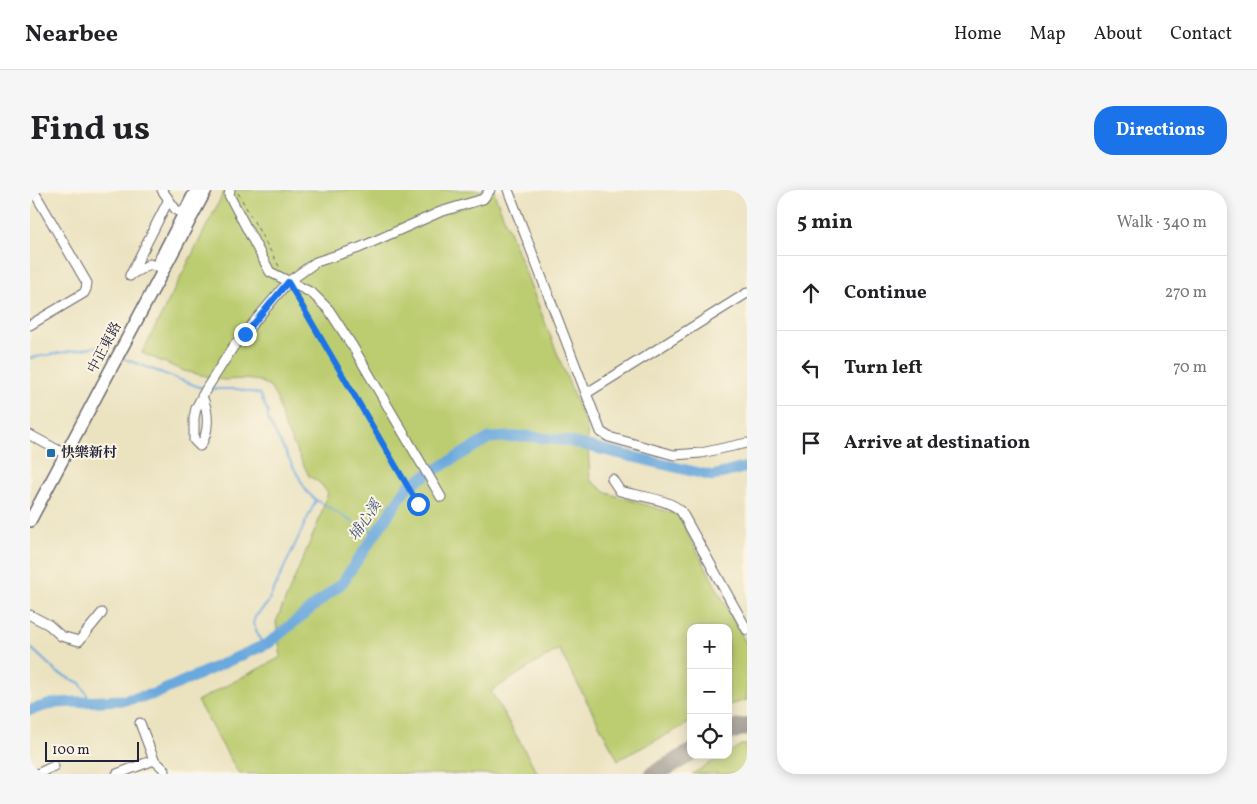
<!DOCTYPE html>
<meta charset="utf-8">
<style>
body{margin:0;font-family:Vollkorn,"Noto Serif TC",serif;background:#f6f6f6;color:#202124}
.controls{position:absolute;right:15px;bottom:15px;display:grid;overflow:hidden;border-radius:10px;box-shadow:0 2px 12px #0003}
.controls button{width:45px;height:45px;display:grid;place-items:center;padding:0;border:0;border-bottom:1px solid #e0e0e0;background:#fff;color:#202124;font:25px sans-serif}
.scale{position:absolute;left:15px;bottom:12px;width:94px;box-sizing:border-box;padding-left:5px;border:2px solid #22223b;border-top:0;font-size:14px;line-height:18px;white-space:nowrap;color:#22223b;-webkit-text-stroke:4px #fcf5e5;paint-order:stroke}
.stop{position:absolute;width:15px;height:15px;margin:-11px;border:4px solid #1a73e8;border-radius:50%;background:#fff}
.stop.end{background:#1a73e8;border-color:#fff;box-shadow:0 1px 5px #0008}
.list{margin:0;padding:0;list-style:none}
h2{display:flex;justify-content:space-between;align-items:center;height:65px;margin:0;padding:0 20px;font-size:21px}
h2 small{font-size:16px;font-weight:400;color:#757577}
.list li{display:grid;grid-template-columns:32px 1fr auto;gap:15px;align-items:center;box-sizing:border-box;height:75px;padding:0 20px;border-top:1px solid #e0e0e0}
.list b{display:block;font-size:19px;white-space:nowrap}
.list em{font-size:16px;font-style:normal;color:#757577}
.icon{flex:none;width:28px;height:28px;fill:none;stroke:currentColor;stroke-width:2;stroke-linecap:round;stroke-linejoin:round}
.map{position:relative;flex:none;width:717px;height:584px;overflow:hidden;border-radius:20px}
header{display:flex;align-items:center;gap:30px;box-sizing:border-box;height:70px;padding:0 25px;background:#fff;border-bottom:1px solid #e0e0e0}
header strong{font-size:24px}
nav{display:flex;gap:28px;margin-inline-start:auto;font-size:18px}
.intro{display:flex;align-items:center;justify-content:space-between;box-sizing:border-box;height:120px;padding:0 30px}
h1{margin:0;font-size:35px}
.button{padding:12px 22px;border-radius:20px;background:#1a73e8;color:#fff;font-size:18px;font-weight:700}
main{display:flex;gap:30px;padding:0 30px}
aside{flex:1;background:#fff;border-radius:20px;box-shadow:0 2px 12px #0003}
.map>svg:first-child{display:block}
</style>
<header>
<strong>Nearbee</strong>
<nav><a>Home</a><a>Map</a><a>About</a><a>Contact</a></nav>
</header>
<div class="intro"><h1>Find us</h1><a class="button">Directions</a></div>
<main>
<div class="map">
<svg width="717" height="584" viewBox="0 0 717 584">
<rect width="100%" height="100%" fill="#fcf5e5"/>
<filter id="ink" filterUnits="userSpaceOnUse"><feTurbulence type="fractalNoise" baseFrequency=".02" numOctaves="2"/><feDisplacementMap in="SourceGraphic" scale="10" xChannelSelector="R" yChannelSelector="G"/><feConvolveMatrix kernelMatrix="1 2 1 2 8 2 1 2 1" color-interpolation-filters="sRGB"/></filter>
<filter id="wash" filterUnits="userSpaceOnUse"><feTurbulence type="fractalNoise" baseFrequency=".0096" numOctaves="4" result="noise"/><feDisplacementMap in="SourceGraphic" scale="20" xChannelSelector="R" yChannelSelector="G"/><feGaussianBlur stdDeviation="1.12" result="paint"/><feColorMatrix in="noise" values="0 0 0 0 0 0 0 0 0 0 0 0 0 0 0 0 0 1.4 0 .05"/><feComposite in="paint" operator="in"/></filter>
<g filter="url(#wash)">
<rect width="100%" height="100%" fill="#ebe2c0"/>
<!-- green -->
<g fill="#bccc6f" stroke="#6f7755">
<path d="M195,0H463L557,239L560,290L577,303L648,325L717,455V510L698,515V438H661V532L588,570L529,459L461,501L508,584H209L167,511L251,467L246,432L288,333L298,303L290,293L279,286L254,235L247,209L240,197L230,191L215,189L193,190L154,181L112,163Z"/>
<path d="M711,555H717V584H662L694,565H698V563Z"/>
</g>
<g fill="none" stroke-linecap="round" stroke-linejoin="round">
<!-- stream -->
<g stroke="#6aa9dd" stroke-width="2">
<path d="M0,168L76,155"/>
<path d="M95,169L172,198"/>
<path d="M179,199H207L230,204L238,222V230L277,302L286,310L331,337L347,342"/>
<path d="M233,456L223,433L225,427L237,414L286,310"/>
<path d="M0,457L28,483L50,493L61,512"/>
</g>
<!-- river -->
<path stroke="#6aa9dd" stroke-width="11" d="M0,520L25,513L95,510L125,504L239,453L312,393L378,296L459,248L496,246L537,251L682,286L717,277"/>
<!-- taxiway -->
<g stroke="#86827e" stroke-width="18">
<path d="M698,542L709,538L717,537"/>
<path d="M624,584L661,563"/>
</g>
</g>
</g>
<g filter="url(#ink)">
<g fill="none" stroke-linecap="round" stroke-linejoin="round">
<defs>
<g id="minor">
<path d="M132,0L146,20L154,24"/>
<path d="M200,0L199,5L240,82L282,103L299,120L323,157L411,307"/>
<path d="M478,0L571,242L579,247L644,265L671,263L717,253"/>
<path d="M100,85L120,74L132,80"/>
<path d="M100,86L138,11"/>
<path d="M0,135L54,103L56,99L57,93L3,0"/>
<path d="M557,203L717,103"/>
<path d="M172,206C179,222 180,242 170,256L164,250V228L166,218L175,201L203,157L258,92L286,72L329,58L410,22L453,9L460,0"/>
<path d="M0,245L35,264"/>
<path d="M582,289L590,301C608,306 639,309 651,321L717,440"/>
<path d="M0,425L19,435L31,446L49,451L72,423"/>
<path d="M110,533L124,570L135,580V584"/>
<path d="M7,584L24,576"/>
<path d="M87,584L124,570"/>
</g>
<g id="major">
<path d="M128,74L166,0"/>
<path d="M0,331L176,0"/>
</g>
</defs>
<!-- minor casing -->
<use href="#minor" stroke="#68656a" stroke-width="11"/>
<!-- major casing -->
<use href="#major" stroke="#68656a" stroke-width="14"/>
<!-- path -->
<g stroke="#68656a" stroke-width="1" stroke-dasharray="4 4" stroke-linecap="butt">
<path d="M208,3L250,78"/>
<path d="M265,103L393,321"/>
</g>
<!-- minor -->
<use href="#minor" stroke="#fff" stroke-width="9"/>
<!-- major -->
<use href="#major" stroke="#fff" stroke-width="11"/>
</g>
</g>
<g fill="none" stroke-linecap="round" stroke-linejoin="round" filter="url(#ink)">
<!-- route -->
<path stroke="#1a73e8" stroke-width="6" d="M215,144L258,92L388,314"/>
</g>
<!-- markers -->
<rect fill="#1f6fb2" stroke="#fcf5e5" stroke-width="2" x="16" y="258" width="10" height="10" rx="2.5"/>
<g text-anchor="middle" dominant-baseline="central" stroke-width="4" stroke-linejoin="round" paint-order="stroke">
<!-- street labels -->
<g font-size="14" fill="#22223b" stroke="#fcf5e5">
<text transform="translate(75 158) rotate(-62)">中正東路</text>
</g>
<!-- poi labels -->
<g font-size="14" font-weight="bold" fill="#22223b" stroke="#fcf5e5" text-anchor="start">
<text x="31" y="263">快樂新村</text>
</g>
<!-- water labels -->
<g font-size="15" font-style="italic" fill="#3f587c" stroke="#fcf5e5">
<text transform="translate(336 331) rotate(-56)">埔心溪</text>
</g>
</g>
</svg>
<div class="controls">
<button>+</button>
<button>−</button>
<button><svg class="icon" aria-label="locate" viewBox="0 0 24 24"><circle cx="12" cy="12" r="6"/><path d="M12 2v4M12 18v4M2 12h4M18 12h4"/></svg></button>
</div>
<div class="scale">100 m</div>
<div class="stop" style="left:388px;top:314px"></div>
<div class="stop end" style="left:215px;top:144px"></div>
</div>
<aside>
<h2>5 min<small>Walk · 340 m</small></h2>
<ul class="list">
<li><svg class="icon" aria-label="ahead" viewBox="0 0 24 24"><path d="M12 20V5M6 11l6-6 6 6"/></svg><div><b>Continue</b></div><em>270 m</em></li>
<li><svg class="icon" aria-label="left" viewBox="0 0 24 24"><path d="M17 20v-9H6M10 6l-5 5 5 5"/></svg><div><b>Turn left</b></div><em>70 m</em></li>
<li><svg class="icon" aria-label="arrive" viewBox="0 0 24 24"><path d="M6 21V4h12l-3 4 3 4H6"/></svg><div><b>Arrive at destination</b></div></li>
</ul>
</aside>
</main>
